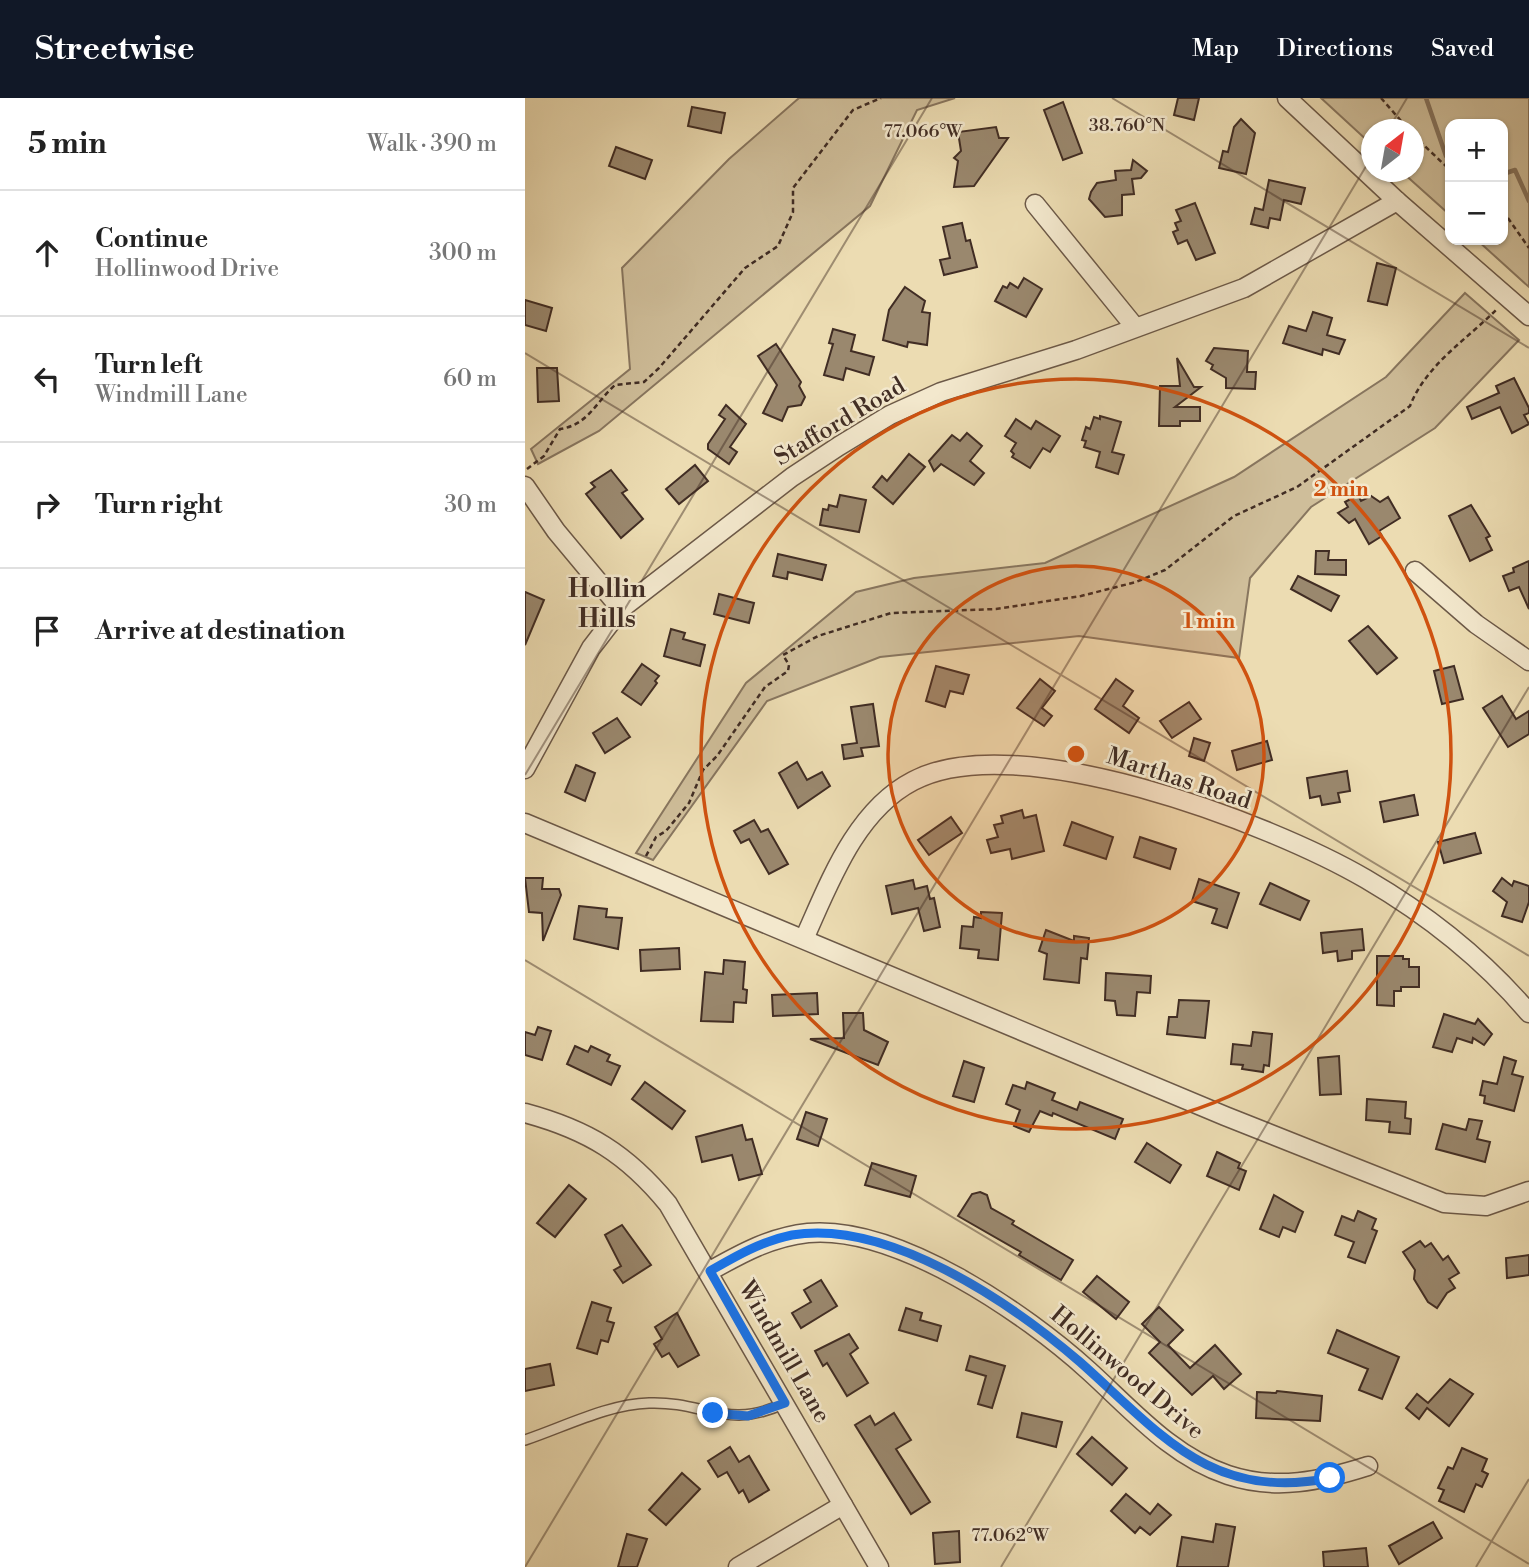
<!DOCTYPE html>
<meta charset="utf-8">
<style>
body{margin:0;font-family:"Libre Bodoni",serif;background:#f6f6f6;color:#222}
.controls{position:absolute;right:21px;top:21px;display:grid;overflow:hidden;border-radius:14px;box-shadow:0 2px 5px #0004}
.controls button{width:63px;height:63px;display:grid;place-items:center;padding:0;border:0;border-bottom:2px solid #e0e0e0;background:#fff;color:#222;font:35px sans-serif}
.compass{position:absolute;left:836px;top:21px;width:63px;height:63px;border-radius:50%;background:#fff;box-shadow:0 2px 5px #0004;rotate:31deg}
.stop{position:absolute;width:21px;height:21px;margin:-16px;border:5px solid #1a73e8;border-radius:50%;background:#fff}
.stop.end{background:#1a73e8;border-color:#fff;box-shadow:0 2px 7px #0008}
.list{margin:0;padding:0;list-style:none}
h2{display:flex;justify-content:space-between;align-items:center;height:91px;margin:0;padding:0 28px;font-size:30px}
h2 small{font-size:23px;font-weight:400;color:#767676}
.list li{display:grid;grid-template-columns:46px 1fr auto;gap:21px;align-items:center;box-sizing:border-box;height:126px;padding:0 28px;border-top:2px solid #e0e0e0}
.list b{display:block;font-size:26px;white-space:nowrap}
.list p{margin:0;font-size:23px;white-space:nowrap;color:#767676}
.list em{font-size:23px;font-style:normal;color:#767676}
.icon{flex:none;width:38px;height:38px;fill:none;stroke:currentColor;stroke-width:2;stroke-linecap:round;stroke-linejoin:round}
.map{position:relative;flex:none;width:1004px;height:1469px;overflow:hidden}
header{display:flex;align-items:center;gap:42px;box-sizing:border-box;height:98px;padding:0 35px;background:#111827;color:#fff}
header strong{font-size:33px}
nav{display:flex;gap:38px;margin-inline-start:auto;font-size:24px}
main{display:flex}
aside{flex:1;background:#fff}
.map>svg:first-child{display:block}
</style>
<header>
<strong>Streetwise</strong>
<nav><a>Map</a><a>Directions</a><a>Saved</a></nav>
</header>
<main>
<aside>
<h2>5 min<small>Walk · 390 m</small></h2>
<ul class="list">
<li><svg class="icon" aria-label="ahead" viewBox="0 0 24 24"><path d="M12 20V5M6 11l6-6 6 6"/></svg><div><b>Continue</b><p>Hollinwood Drive</p></div><em>300 m</em></li>
<li><svg class="icon" aria-label="left" viewBox="0 0 24 24"><path d="M17 20v-9H6M10 6l-5 5 5 5"/></svg><div><b>Turn left</b><p>Windmill Lane</p></div><em>60 m</em></li>
<li><svg class="icon" aria-label="right" viewBox="0 0 24 24"><path d="M7 20v-9h11M14 6l5 5-5 5"/></svg><div><b>Turn right</b></div><em>30 m</em></li>
<li><svg class="icon" aria-label="arrive" viewBox="0 0 24 24"><path d="M6 21V4h12l-3 4 3 4H6"/></svg><div><b>Arrive at destination</b></div></li>
</ul>
</aside>
<div class="map">
<svg width="1004" height="1469" viewBox="0 0 1004 1469">
<rect width="100%" height="100%" fill="#ecdcb2"/>
<filter id="stains"><feTurbulence type="fractalNoise" baseFrequency=".00286" numOctaves="4"/><feColorMatrix values="0 0 0 0 .2 0 0 0 0 .09 0 0 0 0 .02 0 0 0 .5 -.17"/></filter>
<radialGradient id="worn" r=".72"><stop offset=".6" stop-color="#630" stop-opacity="0"/><stop offset="1" stop-color="#630" stop-opacity=".3"/></radialGradient>
<!-- green -->
<g fill="#cfbe9a" stroke="#88765f" stroke-width="2">
<path d="M274,0H430L392,12L345,108L74,333L13,366L6,351L105,271L97,170L204,61Z"/>
<path d="M796,0H1004V189L952,142H978V26H925V117L877,74H888V32H846V46Z"/>
<path d="M940,195L994,242L910,330L786,409L725,480L714,560L554,538L355,559L242,603L128,762L111,755L221,585L331,494L389,480L520,465L709,379L861,279Z"/>
</g>
<g fill="none" stroke-linecap="round" stroke-linejoin="round">
<!-- stream -->
<g stroke="#85725c" stroke-width="4.5">
<path d="M901,0L921,58L925,59"/>
<path d="M978,76L990,72L1004,103"/>
</g>
</g>
<!-- building -->
<g fill="#9a886e" stroke="#412d24" stroke-width="2">
<path d="M653,0H674L669,22L649,17Z"/>
<path d="M538,4L557,55L538,62L519,12Z"/>
<path d="M167,9L200,15L196,35L163,28Z"/>
<path d="M716,21L730,35L721,76L694,70L698,53L703,54L709,29Z"/>
<path d="M471,29L474,40H483L449,88L429,89L433,63L429,60L436,53L433,34Z"/>
<path d="M91,49L127,62L120,81L84,68Z"/>
<path d="M608,62L622,73L616,80L607,81L609,96L597,97V117L580,119L564,101L566,94L572,85L591,82L590,73L606,72Z"/>
<path d="M744,82L780,90L776,106L759,102L755,122L745,120L743,130L726,126L730,110L738,112Z"/>
<path d="M670,105L690,155L671,162L662,142L653,146L648,134L653,132L650,125L656,123L651,112Z"/>
<path d="M437,125L441,143L445,142L452,169L419,177L415,162L425,160L418,129Z"/>
<path d="M852,165L871,170L862,207L843,203Z"/>
<path d="M499,180L517,191L501,219L470,203L478,188L482,190L485,185L493,190Z"/>
<path d="M380,189L400,203L397,214L405,215L402,247L383,244L382,249L358,242L364,212Z"/>
<path d="M0,202L27,210L21,233L0,227Z"/>
<path d="M788,214L807,220L802,237L820,242L814,256L798,251L797,257L758,245L764,228L781,233Z"/>
<path d="M308,231L330,237L326,253L349,259L344,277L321,270L318,282L299,277L308,246L304,245Z"/>
<path d="M251,246L276,284L274,288L280,299L276,307L263,309L257,323L238,315L252,287L233,258Z"/>
<path d="M689,250L723,253L722,274H731L730,291L701,290V280L686,271L688,267L681,263Z"/>
<path d="M652,260L669,289H676L650,309H675V323H655V328H634L635,288H655Z"/>
<path d="M12,270H32L34,303L13,304Z"/>
<path d="M989,280L1004,310V315L999,317L1004,326L987,335L975,309L947,321L942,309L974,295L971,288Z"/>
<path d="M201,307L221,326L205,349L212,354L204,366L183,351V346L200,321L194,317Z"/>
<path d="M575,318L596,324L587,354L599,357L593,376L571,369L575,354L559,349L561,343L557,342L561,329L565,331L569,319L575,321Z"/>
<path d="M491,321L506,331L511,323L535,338L525,354L518,350L505,370L487,359L489,356L486,353L491,345L480,338Z"/>
<path d="M442,335L457,348L445,363L459,375L449,387L416,366L409,373L404,363L427,337L435,343Z"/>
<path d="M384,356L400,369L368,406L348,389L357,378L362,383Z"/>
<path d="M170,367L183,383L154,406L141,391Z"/>
<path d="M86,372L102,392L97,395L118,421L96,440L61,396L70,389L66,385Z"/>
<path d="M315,397L341,402L334,434L295,427L298,411L303,412L304,407L312,409Z"/>
<path d="M833,397L836,403L846,398L855,404L863,399L875,420L854,433L857,438L844,446L830,421L824,425L813,415L823,409L820,404Z"/>
<path d="M946,407L965,438L961,440L967,452L945,463L924,418Z"/>
<path d="M791,453H804L803,462H821V477L790,476Z"/>
<path d="M253,456L301,467L297,482L263,474L262,481L248,478Z"/>
<path d="M1004,463V511L994,489L984,493L978,478L989,474L988,470Z"/>
<path d="M773,478L814,498L806,513L766,491Z"/>
<path d="M0,494L19,502L0,547Z"/>
<path d="M194,496L229,505L224,525L189,516Z"/>
<path d="M843,528L872,560L852,576L824,543Z"/>
<path d="M146,531L160,535L158,541L180,547L175,568L139,558Z"/>
<path d="M117,566L134,578L130,583L132,585L116,607L97,594Z"/>
<path d="M411,568L444,577L438,596L425,593L420,609L401,603Z"/>
<path d="M929,568L938,601L917,606L909,573Z"/>
<path d="M515,581L530,593L517,610L527,618L519,628L492,610Z"/>
<path d="M591,581L608,593L598,608L614,620L604,635L570,611Z"/>
<path d="M977,598L991,621L1004,613V636L983,649L958,610Z"/>
<path d="M664,604L676,621L647,640L635,623Z"/>
<path d="M348,606L354,648L336,650L338,658L319,661L317,647L332,645L326,609Z"/>
<path d="M92,620L105,639L80,655L68,635Z"/>
<path d="M669,640L685,645L679,663L664,658Z"/>
<path d="M742,643L747,662L712,672L707,653Z"/>
<path d="M272,664L282,682L297,674L305,688L273,710L254,675Z"/>
<path d="M51,667L70,675L60,703L40,694Z"/>
<path d="M822,673L825,693L813,695L815,704L797,707L795,698L785,700L782,680Z"/>
<path d="M889,697L893,717L859,724L855,704Z"/>
<path d="M497,712L499,720L511,717L519,753L487,761L485,751L466,755L462,742L473,739L469,727L478,725L476,718Z"/>
<path d="M426,719L437,735L404,757L393,742Z"/>
<path d="M229,722L236,734L243,731L263,766L244,776L224,741L216,745L209,733Z"/>
<path d="M547,724L588,739L581,761L539,747Z"/>
<path d="M950,735L956,755L919,765L913,744Z"/>
<path d="M615,739L651,751L645,771L609,759Z"/>
<path d="M0,780H18L17,791H34L36,797L18,843L17,815L4,814Z"/>
<path d="M977,780L987,788L989,783L1004,788V804L997,824L977,818L982,804L968,793Z"/>
<path d="M674,781L714,795L702,830L687,825L692,811L667,803Z"/>
<path d="M388,782L390,791L402,788L405,801L409,800L415,829L399,833L393,810L367,816L361,788Z"/>
<path d="M745,785L784,803L775,822L735,806Z"/>
<path d="M54,808L82,811L81,819L97,820L93,851L49,841Z"/>
<path d="M456,814L477,815L473,862L453,860L454,852L435,850L437,828L448,829L449,819L456,820Z"/>
<path d="M837,831L839,852L827,853V861L813,863L812,853L798,855L796,835Z"/>
<path d="M521,832L549,843V838L564,840L562,861L556,860L554,885L519,881L522,856L514,853Z"/>
<path d="M154,850L155,871L116,873L115,852Z"/>
<path d="M852,858H878V861H884V869H894V889H876V893H869V908L852,907Z"/>
<path d="M199,862L220,864L218,891L222,892L221,905L209,904L208,924L176,923L180,874L198,876Z"/>
<path d="M581,875L626,878L625,895L612,894L610,918L592,917L590,903L580,902Z"/>
<path d="M292,895L293,916L248,918L247,897Z"/>
<path d="M654,902L684,903L680,940L642,936L644,919H652Z"/>
<path d="M318,915H338L339,932L363,944L353,967L285,941L319,940Z"/>
<path d="M919,916L950,926L953,921L967,936L959,947L948,940L947,945L932,940L927,954L908,949Z"/>
<path d="M13,929L26,933L17,962L0,957V934L10,937Z"/>
<path d="M728,934L747,936L744,968L739,967L738,974L717,971L718,967L706,966L708,946L726,948Z"/>
<path d="M50,948L63,954L66,948L85,957L82,963L95,968L86,987L42,966Z"/>
<path d="M814,958L816,996L795,997L793,960Z"/>
<path d="M979,959L991,963L987,976L998,979L989,1013L959,1005L960,998L955,997L958,983L972,986Z"/>
<path d="M439,963L459,970L449,1004L428,998Z"/>
<path d="M120,984L160,1013L147,1031L107,1001Z"/>
<path d="M502,984L530,995L527,1002L552,1012L555,1004L598,1021L590,1041L528,1015L527,1018L515,1013L504,1034L489,1028L495,1012L481,1006L488,987L500,991Z"/>
<path d="M842,1001L881,1004L880,1020L886,1021L885,1036L864,1034L865,1024L841,1022Z"/>
<path d="M281,1014L302,1021L293,1048L272,1041Z"/>
<path d="M944,1021L957,1023L952,1041L965,1044L960,1064L911,1051L918,1026L941,1032Z"/>
<path d="M217,1027L221,1042L227,1041L237,1076L214,1082L207,1057L177,1064L171,1039Z"/>
<path d="M622,1045L656,1067L645,1085L610,1064Z"/>
<path d="M692,1054L715,1065L713,1070L721,1073L714,1092L682,1078Z"/>
<path d="M347,1065L391,1078L385,1099L340,1087Z"/>
<path d="M44,1087L61,1101L30,1139L12,1125Z"/>
<path d="M455,1094L462,1097L466,1110L489,1123L487,1126L548,1162L536,1182L494,1157L496,1154L433,1118L447,1096Z"/>
<path d="M749,1097L778,1114L770,1134L758,1129L754,1139L735,1131Z"/>
<path d="M833,1113L851,1121L847,1131L852,1133L840,1165L823,1159L829,1144L810,1137L817,1118L829,1123Z"/>
<path d="M97,1127L126,1167L98,1185L89,1172L96,1168L80,1137Z"/>
<path d="M895,1143L900,1149L906,1145L918,1162L923,1158L934,1175L924,1181L930,1190L922,1195L912,1210L903,1204L889,1181L890,1172L878,1154Z"/>
<path d="M1004,1157V1177L982,1180L981,1160Z"/>
<path d="M572,1178L604,1204L591,1221L558,1194Z"/>
<path d="M296,1182L312,1208L276,1230L267,1215L286,1204L279,1192Z"/>
<path d="M67,1204L86,1210L82,1223L89,1225L83,1244L76,1242L72,1256L52,1250Z"/>
<path d="M634,1209L658,1232L643,1247L665,1270L690,1247L716,1276L699,1291L688,1278L667,1297L624,1255L635,1244L617,1226Z"/>
<path d="M381,1210L397,1215L395,1222L416,1228L412,1243L374,1232Z"/>
<path d="M152,1215L174,1257L153,1269L144,1255L137,1259L129,1246L137,1241L130,1229Z"/>
<path d="M812,1232L874,1259L857,1301L834,1292L843,1271L803,1255Z"/>
<path d="M324,1236L333,1250L325,1256L343,1285L322,1298L302,1265L298,1268L290,1253Z"/>
<path d="M445,1258L480,1268L467,1310L453,1306L461,1278L441,1272Z"/>
<path d="M25,1266L29,1287L0,1293V1271Z"/>
<path d="M925,1281L948,1296L924,1328L902,1310L894,1321L881,1310L892,1296L903,1305Z"/>
<path d="M752,1293L797,1298L795,1323L731,1320L732,1294L751,1295Z"/>
<path d="M369,1315L386,1342L371,1351L405,1404L386,1416L330,1327L345,1318L350,1327Z"/>
<path d="M497,1315L537,1324L531,1349L492,1339Z"/>
<path d="M567,1339L602,1370L587,1387L552,1356Z"/>
<path d="M205,1349L214,1364L224,1358L244,1392L224,1404L218,1392L214,1395L202,1374L193,1379L183,1363Z"/>
<path d="M937,1350L962,1361L957,1373L963,1376L957,1389L951,1386L939,1414L914,1403L919,1392L913,1390L923,1369L928,1371Z"/>
<path d="M157,1375L175,1391L141,1427L124,1412Z"/>
<path d="M601,1396L625,1416L633,1406L646,1417L625,1437L615,1429L610,1435L586,1413Z"/>
<path d="M908,1424L917,1440L874,1466L864,1448Z"/>
<path d="M691,1426L710,1429L703,1469H652L657,1439L688,1444Z"/>
<path d="M434,1433L435,1464L410,1466L408,1435Z"/>
<path d="M102,1436L122,1441L112,1469H93Z"/>
<path d="M841,1450L843,1469H799L798,1454Z"/>
</g>
<g fill="none" stroke-linecap="round" stroke-linejoin="round">
<defs>
<path id="lane" d="M0,1342C39,1329 83,1306 124,1305C180,1303 202,1333 260,1305"/>
<g id="street">
<path d="M762,0L872,103L1004,218"/>
<path d="M510,106L610,229"/>
<path d="M0,388L31,433L96,511"/>
<path d="M890,473L951,526L1004,563"/>
<path d="M0,671L66,550L96,511L267,379L314,348L365,317L416,294L551,252L719,190L872,103"/>
<path d="M0,725L700,1018L919,1105L961,1108L1004,1093"/>
<path d="M279,841C304,786 330,713 388,683C491,628 745,725 841,781C901,816 959,862 1004,915"/>
<path d="M0,1015C63,1032 102,1056 143,1106L354,1469"/>
<path d="M185,1173C217,1155 246,1139 283,1135C372,1127 500,1215 564,1273C606,1311 647,1359 703,1377C751,1393 796,1383 843,1368"/>
<path d="M213,1469L318,1407"/>
</g>
</defs>
<!-- lane casing -->
<use href="#lane" stroke="#6c5948" stroke-width="12"/>
<!-- street casing -->
<use href="#street" stroke="#6c5948" stroke-width="21"/>
<!-- path -->
<g stroke="#412d24" stroke-width="2.5" stroke-dasharray="5 3.5" stroke-linecap="butt">
<path d="M856,0L884,32"/>
<path d="M888,37L925,72"/>
<path d="M978,113L1004,150"/>
<path d="M2,371L19,358L35,331C63,327 71,304 90,287L119,284L134,270L220,170L253,148L268,114V90L328,12L356,0"/>
<path d="M121,758L131,739L141,733L164,705L178,672L192,658L240,589L263,573L264,567L258,557L293,538L366,515L471,511L556,498L611,484L640,472L709,418L772,389L885,308C901,267 941,242 971,212"/>
</g>
<!-- lane -->
<use href="#lane" stroke="#f3e8cd" stroke-width="9"/>
<!-- street -->
<use href="#street" stroke="#f3e8cd" stroke-width="18"/>
</g>
<g fill="none" stroke-linecap="round" stroke-linejoin="round">
<!-- route -->
<path stroke="#1a73e8" stroke-width="9" d="M188,1315L223,1318L260,1305L185,1173C211,1158 237,1143 267,1137C363,1121 485,1204 555,1264C635,1335 686,1404 805,1380"/>
</g>
<!-- ticks -->
<path fill="none" stroke="#412d24" stroke-width="2" stroke-opacity="0.45" d="M587,0L1004,250M863,32L882,0M0,255L1004,858M0,677L407,0M0,862L1004,1466M0,1469L846,60M476,1469L1004,589M951,1469L1004,1381"/>
<!-- distance rings -->
<circle cx="551" cy="656" r="188" fill="#cf5210" fill-opacity=".12"/>
<g fill="none" stroke="#cf5210" stroke-width="3.5">
<circle cx="551" cy="656" r="188"/>
<circle cx="551" cy="656" r="375"/>
</g>
<g text-anchor="middle" dominant-baseline="central" stroke-width="5" stroke-linejoin="round" paint-order="stroke">
<!-- street labels -->
<g font-size="24" fill="#412d24" stroke="#f3e8cd">
<text transform="translate(315 324) rotate(-31)">Stafford Road</text>
<text transform="translate(654 681) rotate(18)">Marthas Road</text>
<text transform="translate(259 1254) rotate(60)">Windmill Lane</text>
<text transform="translate(602 1275) rotate(40)">Hollinwood Drive</text>
</g>
<!-- neighbourhood labels -->
<g font-size="26" font-weight="bold" fill="#412d24" stroke="#f3e8cd">
<text x="82" y="491">Hollin<tspan x="82" dy="30">Hills</tspan></text>
</g>
</g>
<g font-size="18" text-anchor="middle" fill="#412d24" stroke="#f3e8cd" stroke-width="5" stroke-linejoin="round" paint-order="stroke">
<text x="602" y="33">38.760°N</text>
<text x="398" y="39">77.066°W</text>
<text x="485" y="1443">77.062°W</text>
</g>
<circle cx="551" cy="656" r="10" fill="#cf5210" stroke="#f3e8cd" stroke-width="3.5"/>
<g font-size="21" text-anchor="middle" font-weight="bold" fill="#cf5210" stroke="#f3e8cd" stroke-width="5" stroke-linejoin="round" paint-order="stroke">
<text x="816" y="398">2 min</text>
<text x="684" y="530">1 min</text>
</g>
<rect width="100%" height="100%" filter="url(#stains)"/>
<rect width="100%" height="100%" fill="url(#worn)"/>
</svg>
<div class="controls">
<button>+</button>
<button>−</button>
</div>
<svg class="compass" viewBox="-18 -18 36 36"><path d="M0-13l5 13h-10z" fill="#e53935"/><path d="M0 13l5-13h-10z" fill="#767676"/></svg>
<div class="stop" style="left:805px;top:1380px"></div>
<div class="stop end" style="left:188px;top:1315px"></div>
</div>
</main>
